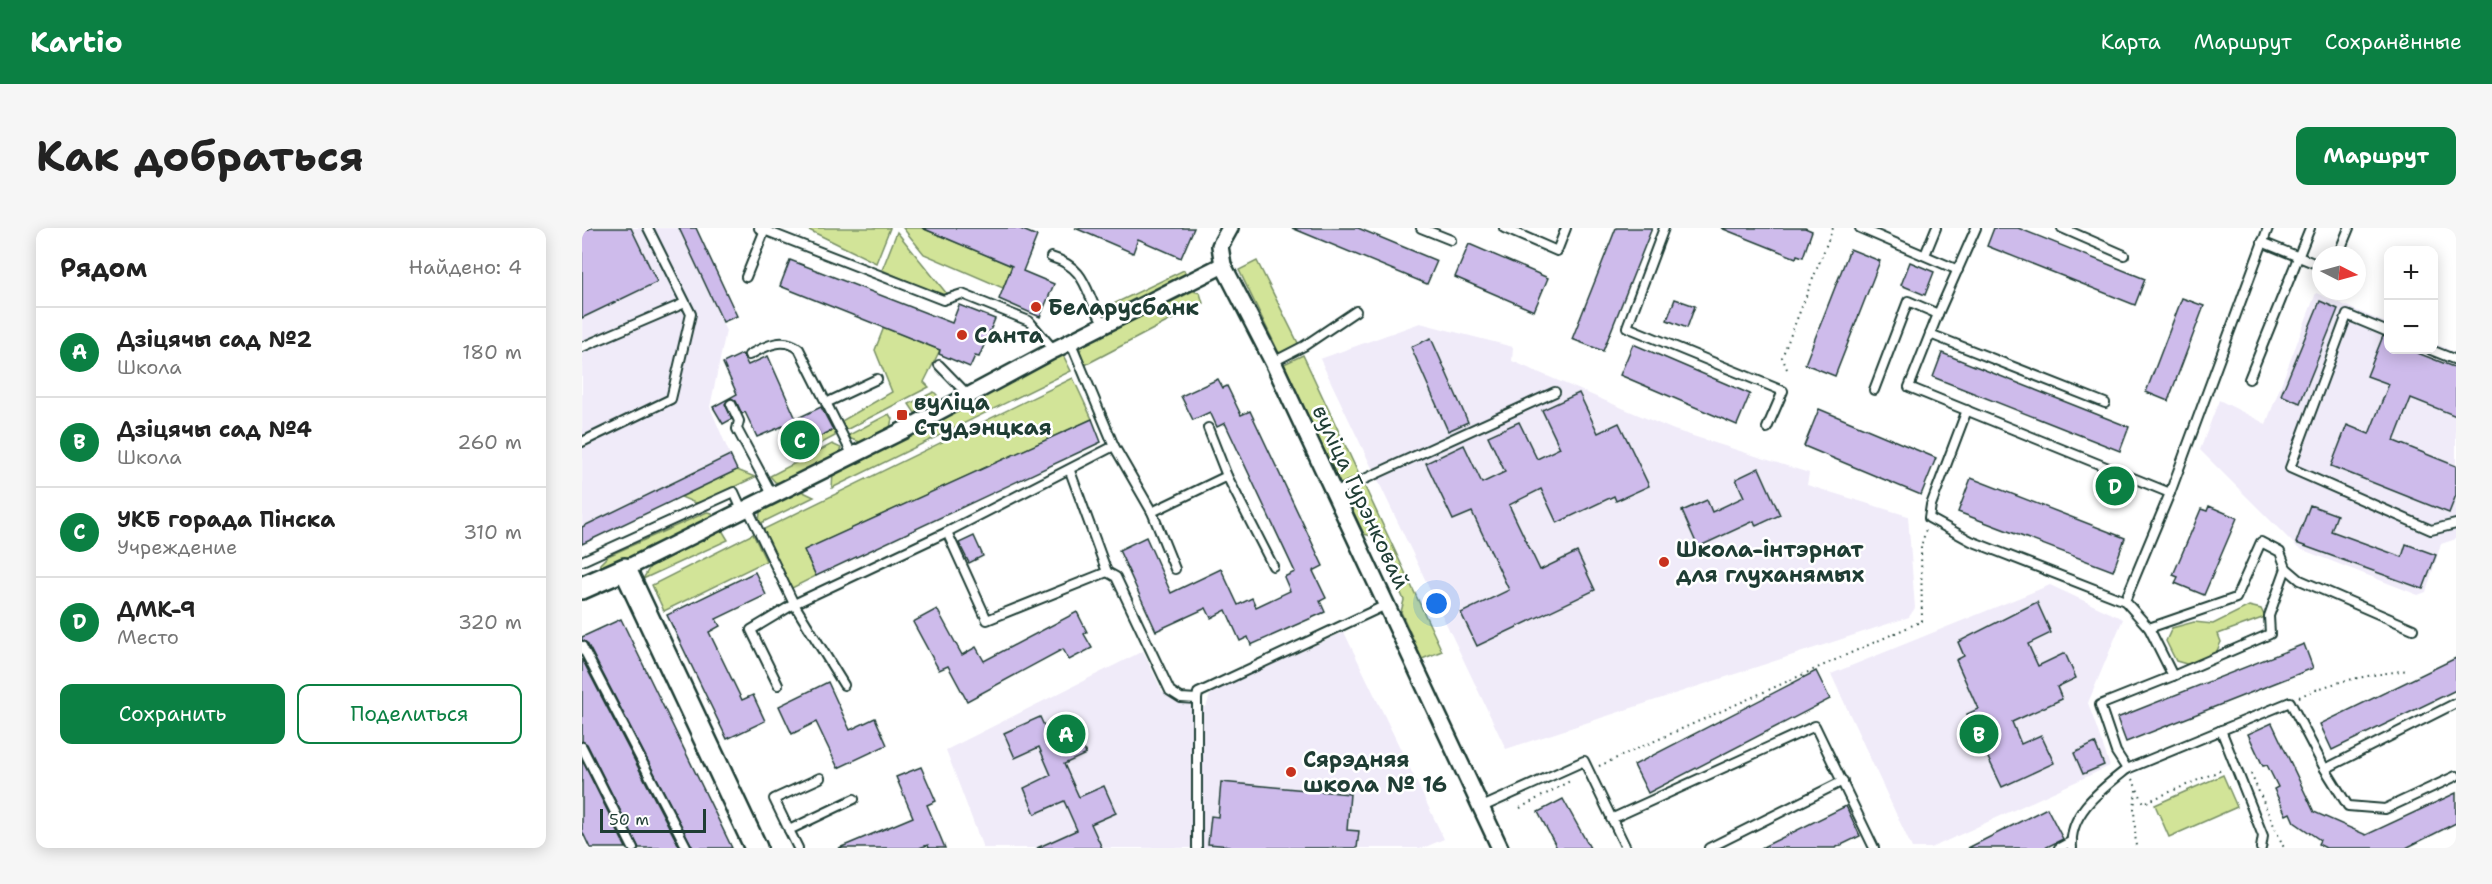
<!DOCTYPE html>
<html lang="ru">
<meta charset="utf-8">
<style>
body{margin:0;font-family:"Shantell Sans",sans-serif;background:#f6f6f6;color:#222}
.controls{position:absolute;right:18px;top:18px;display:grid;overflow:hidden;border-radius:12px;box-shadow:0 3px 15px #0003}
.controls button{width:54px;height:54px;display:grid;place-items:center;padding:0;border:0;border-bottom:2px solid #e0e0e0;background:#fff;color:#222;font:30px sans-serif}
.compass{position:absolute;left:1730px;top:18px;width:54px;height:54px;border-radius:50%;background:#fff;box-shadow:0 3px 15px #0003;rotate:96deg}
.scale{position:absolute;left:18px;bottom:15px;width:106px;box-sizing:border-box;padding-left:6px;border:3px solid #1f3d34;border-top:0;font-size:16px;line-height:21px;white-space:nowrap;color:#1f3d34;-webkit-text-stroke:4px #fff;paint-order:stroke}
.you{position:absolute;left:855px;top:376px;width:21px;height:21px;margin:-15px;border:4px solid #fff;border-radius:50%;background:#1a73e8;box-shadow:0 0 0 9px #1a73e833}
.badge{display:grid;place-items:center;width:39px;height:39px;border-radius:50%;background:#0b8043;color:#fff;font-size:20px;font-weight:700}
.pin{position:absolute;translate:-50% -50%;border:3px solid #fff;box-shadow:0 2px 6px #0006}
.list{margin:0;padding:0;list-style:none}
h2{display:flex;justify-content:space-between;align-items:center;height:78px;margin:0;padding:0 24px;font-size:26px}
h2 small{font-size:20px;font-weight:400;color:#767676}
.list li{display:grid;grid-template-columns:39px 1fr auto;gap:18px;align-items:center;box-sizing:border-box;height:90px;padding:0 24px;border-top:2px solid #e0e0e0}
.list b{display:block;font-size:22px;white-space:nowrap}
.list p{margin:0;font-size:20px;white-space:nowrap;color:#767676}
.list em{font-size:20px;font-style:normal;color:#767676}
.actions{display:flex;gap:12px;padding:18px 24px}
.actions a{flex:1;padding:14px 0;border:2px solid #0b8043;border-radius:12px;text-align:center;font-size:21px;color:#0b8043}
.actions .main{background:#0b8043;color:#fff}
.map{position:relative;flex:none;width:1874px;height:620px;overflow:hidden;border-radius:12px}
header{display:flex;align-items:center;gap:36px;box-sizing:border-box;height:84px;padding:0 30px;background:#0b8043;color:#fff}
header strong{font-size:28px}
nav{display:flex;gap:33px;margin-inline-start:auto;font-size:21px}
.intro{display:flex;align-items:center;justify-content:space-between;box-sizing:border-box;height:144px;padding:0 36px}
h1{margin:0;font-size:42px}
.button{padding:15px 27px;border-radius:12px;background:#0b8043;color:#fff;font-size:21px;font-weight:700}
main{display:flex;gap:36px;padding:0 36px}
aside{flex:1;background:#fff;border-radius:12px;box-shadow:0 3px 15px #0003}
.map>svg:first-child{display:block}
</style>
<header>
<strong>Kartio</strong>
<nav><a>Карта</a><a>Маршрут</a><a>Сохранённые</a></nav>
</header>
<div class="intro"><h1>Как добраться</h1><a class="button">Маршрут</a></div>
<main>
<aside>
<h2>Рядом<small>Найдено: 4</small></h2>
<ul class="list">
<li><span class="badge">A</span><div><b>Дзіцячы сад №2</b><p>Школа</p></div><em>180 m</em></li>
<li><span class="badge">B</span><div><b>Дзіцячы сад №4</b><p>Школа</p></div><em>260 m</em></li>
<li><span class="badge">C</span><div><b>УКБ горада Пінска</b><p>Учреждение</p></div><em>310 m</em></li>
<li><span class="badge">D</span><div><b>ДМК-9</b><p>Место</p></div><em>320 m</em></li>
</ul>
<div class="actions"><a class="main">Сохранить</a><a>Поделиться</a></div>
</aside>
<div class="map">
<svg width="1874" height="620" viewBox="0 0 1874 620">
<rect width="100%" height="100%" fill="#fff"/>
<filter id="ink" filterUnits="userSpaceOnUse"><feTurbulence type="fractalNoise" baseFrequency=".0167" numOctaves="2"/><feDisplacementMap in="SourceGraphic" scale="12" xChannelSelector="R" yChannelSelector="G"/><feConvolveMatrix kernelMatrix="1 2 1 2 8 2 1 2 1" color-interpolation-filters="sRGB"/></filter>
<g filter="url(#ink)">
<!-- built -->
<g fill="#f0ebf9">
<path d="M0,0H97L144,103L128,179L148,227L0,299Z"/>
<path d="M1734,65L1806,96V122H1852V115L1874,125V311L1859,316L1844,364L1836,367L1716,320L1618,222L1637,172L1684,196Z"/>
<path d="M838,95L931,119L930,133L1092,202L1227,245L1225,257L1326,288L1333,380L1327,389L924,521L738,131Z"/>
<path d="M1468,357L1541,391L1506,475L1528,538L1349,620H1330L1249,446Z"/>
<path d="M762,404L862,611L841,620H401L364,522L561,423L580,463L594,473L624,479L628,467L634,462Z"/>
</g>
<!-- green -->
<g fill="#d2e498" stroke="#789066" stroke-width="1.5">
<path d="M223,0H308L294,35Z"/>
<path d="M321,0H340L430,38L421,60L342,26Z"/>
<path d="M315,4L365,66L360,68L300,42Z"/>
<path d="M675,33L717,117L699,126L696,123L657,42Z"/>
<path d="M602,42L605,48L532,85L519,82Z"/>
<path d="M611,63L618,65L621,75L501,138L498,123L501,117Z"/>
<path d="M302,99L358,122L342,154L347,159L264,202L258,194L310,164L293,122Z"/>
<path d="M481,127L489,143L250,260L251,244Z"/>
<path d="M721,127L778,249L759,258L702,136Z"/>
<path d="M491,150L510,191L223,322L234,348L208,361L180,302Z"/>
<path d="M352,164L355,167L354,174L333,185L327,176Z"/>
<path d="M307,186L310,191L308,200L281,215L269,211L267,207Z"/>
<path d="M253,201V208L227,222L218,218Z"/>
<path d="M250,216L259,220L255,228L203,256L193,254L188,248Z"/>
<path d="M155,242L173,249L120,274L113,275L99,269Z"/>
<path d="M782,257L860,423L840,431L819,384L822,372L794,309L782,306L763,266Z"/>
<path d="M217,262L232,269L177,296L178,284L181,280Z"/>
<path d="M125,284L130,285L134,290L16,345L18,336L26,328Z"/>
<path d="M140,302L146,312L61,351L69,337L77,331Z"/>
<path d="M171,306L184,333L82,383L70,357Z"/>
<path d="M1667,378L1679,381L1683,389L1636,406L1639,414L1633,427L1608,437L1594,433L1584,413L1590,400L1612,394L1631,396Z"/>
<path d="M1641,547L1655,579L1587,609L1573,577Z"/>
</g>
<!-- building -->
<g fill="#cebbeb" stroke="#1f3d34" stroke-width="1.5">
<path d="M9,0H49L75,54L0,90V4Z"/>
<path d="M97,0H114L155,88L141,94Z"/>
<path d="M340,0H436L455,8L441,43L472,56L458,89L417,71L430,38Z"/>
<path d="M493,0H612L599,30L556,11L551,25Z"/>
<path d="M710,0H776L855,33L845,56Z"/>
<path d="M1034,0H1070L1021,123L990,111Z"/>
<path d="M1139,0H1223L1230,3L1221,29L1215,27L1214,30Z"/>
<path d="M1412,0H1436L1563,51L1553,77L1405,18Z"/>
<path d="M887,16L966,50L952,83L873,49Z"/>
<path d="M1268,21L1298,33L1253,148L1223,136Z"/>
<path d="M208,32L370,95L377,77L413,91L397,129L393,128L388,139L357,126L358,122L198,58Z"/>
<path d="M1328,34L1352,44L1343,67L1319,57Z"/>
<path d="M1600,70L1622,78L1586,173L1564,164Z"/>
<path d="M1093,71L1113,78L1105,100L1085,92Z"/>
<path d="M1738,73L1756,81L1718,175L1699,167Z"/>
<path d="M1801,108L1806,110V122H1828L1874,140V188L1829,170L1812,213L1874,238V267L1867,285L1749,238L1765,197L1787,206L1807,156L1785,148Z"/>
<path d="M849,110L886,194L866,203L829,119Z"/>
<path d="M1051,116L1168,166L1155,197L1038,147Z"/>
<path d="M1360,125L1547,199L1538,223L1351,149Z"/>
<path d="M160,126L166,137L186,128L214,191L239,179L251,202L212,221L201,198L175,209L163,184L160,186L154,173L149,170L143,176L150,191L141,196L131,179L155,166L141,135Z"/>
<path d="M636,151L641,160L645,158L659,187L668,183L741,338L731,343L744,370L738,373L743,384L669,417L666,409L658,413L644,382L629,390L624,380L574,403L537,322L564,309L589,365L639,341L656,377L670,370L674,379L708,363L702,349L713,344L643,195L635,199L628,184L611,192L599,168Z"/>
<path d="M997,165L1016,205L1037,195L1067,258L1034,273L1032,268L975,295L959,261L927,277L958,342L995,324L1013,362L895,418L879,385L927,362L890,284L871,292L844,235L882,217L900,255L923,244L906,208L937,194L955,231L978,220L960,182Z"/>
<path d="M1237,181L1354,230L1339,267L1222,218Z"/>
<path d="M510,191L519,214L234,348L222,322Z"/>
<path d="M148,227L155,242L0,316V299Z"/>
<path d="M1177,240L1198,287L1174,298L1172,293L1116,319L1100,283L1125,272L1130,284L1162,269L1154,251Z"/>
<path d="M1527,249L1544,256L1539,267L1523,260Z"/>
<path d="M1389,250L1543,310L1531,343L1376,284Z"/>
<path d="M1728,277L1755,287L1749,303L1820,329L1824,316L1854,327L1841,361L1714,315Z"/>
<path d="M1627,278L1655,290L1622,367L1593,355L1596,349L1591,347L1619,281L1625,283Z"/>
<path d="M392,308L401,328L387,335L377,315Z"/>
<path d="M173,344L184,367L134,391L138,398L127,404L160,472L171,467L183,493L145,511L85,387Z"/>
<path d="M1455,374L1469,405L1446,416L1456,438L1483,425L1494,450L1475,459L1480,471L1430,494L1439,516L1459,507L1472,535L1420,559L1385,486L1396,481L1374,432L1382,428L1376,414Z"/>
<path d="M355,381L380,427L394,419L402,433L495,384L505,404L502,406L510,420L487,432L481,421L385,473L366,438L357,442L331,394Z"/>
<path d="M39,391L150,620H111L5,415L0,412V409Z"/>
<path d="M1722,416L1731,440L1544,514L1535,490Z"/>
<path d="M1874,430V462L1750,522L1738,496Z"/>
<path d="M0,431L98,620H57L5,516L0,513Z"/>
<path d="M1234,443L1248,471L1066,565L1052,537Z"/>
<path d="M246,454L268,502L293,490L305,517L256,540L234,494L210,506L197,478Z"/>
<path d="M458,489L469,513L493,502L504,526L482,536L497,569L522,558L534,585L509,596L520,620H455L495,602L482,573L453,586L442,560L469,547L457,519L433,530L422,505Z"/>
<path d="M1690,495L1732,584L1784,607L1874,565V595L1824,620H1744L1736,616L1738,612L1712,594L1708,585L1704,587L1692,561L1696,559L1685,537L1681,538L1666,506Z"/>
<path d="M1513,515L1522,537L1501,546L1492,525Z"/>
<path d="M0,532L44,620H8L0,603Z"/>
<path d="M339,539L354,573L345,577L363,620H347L346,617L337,620H257L331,589L314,549Z"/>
<path d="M639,554L768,566L765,602L777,603L775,620H648V618L626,616L629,588L636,589Z"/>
<path d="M981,571L1008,620H975L956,584Z"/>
<path d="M1264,578L1278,608L1253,620H1179Z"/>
<path d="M1465,580L1481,611L1463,620H1386Z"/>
</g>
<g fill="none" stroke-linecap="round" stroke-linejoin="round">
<defs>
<g id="lane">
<path d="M177,0L361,72L380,66L447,93L472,122"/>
<path d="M839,0L869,12"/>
<path d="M922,0L975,23L984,0"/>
<path d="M1082,0L1045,99L1201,163L1185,200"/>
<path d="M1278,0L1376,42"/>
<path d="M1394,0L1356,86L1327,159L1588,265"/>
<path d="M1480,0L1542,27"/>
<path d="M1680,14L1739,38"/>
<path d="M1343,27L1354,0"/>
<path d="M1756,27L1767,0"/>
<path d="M469,29C508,41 502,66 522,96"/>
<path d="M164,49L182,4"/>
<path d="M1806,104L1765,87L1708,240L1849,302L1874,296"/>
<path d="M1348,106L1523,175"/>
<path d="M489,115L532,218L570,284L593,341"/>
<path d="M0,119L103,75"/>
<path d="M1849,122L1874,132"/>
<path d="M167,127C184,118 201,108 217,121L271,228"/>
<path d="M691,134L722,118L774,83"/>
<path d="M357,137L386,167"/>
<path d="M1667,151L1728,0"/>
<path d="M1292,162L1326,73L1356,86"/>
<path d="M244,175L295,151"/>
<path d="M149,176L157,193L155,201L191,268"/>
<path d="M1385,182L1349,277L1347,290L1389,313L1543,373L1588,265L1686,0"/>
<path d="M626,200L645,248L691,338"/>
<path d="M0,214L89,171L109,86L66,0"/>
<path d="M488,243L525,344L534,349L588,463L599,470L615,471L616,465L804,377"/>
<path d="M752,265L973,164"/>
<path d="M166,281L212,376L169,402L196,457"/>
<path d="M570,284L645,248"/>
<path d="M365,304L405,392L525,344"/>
<path d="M0,333L152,264L161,284"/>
<path d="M1543,373L1567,400L1654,370L1679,314L1698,324L1704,340L1718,352L1831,401"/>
<path d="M1567,400L1591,448L1518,477L1534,524L1545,541L1708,474L1743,541L1874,475"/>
<path d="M0,418L105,620"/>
<path d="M1591,448L1688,406L1687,388L1704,340"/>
<path d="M262,457L212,376L365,304L532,218"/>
<path d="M615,471V620"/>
<path d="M1639,502L1681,608L1679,620"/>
<path d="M0,519L51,620"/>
<path d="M1743,541L1766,578L1803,581L1874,548"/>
<path d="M898,580L1002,533L1044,620"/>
<path d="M1029,591L1233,498L1292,620"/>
<path d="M207,602L192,571L238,550"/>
<path d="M216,620L207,602L272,571"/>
<path d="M1127,620L1261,553"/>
<path d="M1477,620L1490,613"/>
<path d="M1490,620C1486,585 1520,561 1545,541"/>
</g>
<g id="street">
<path d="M648,0L638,18L641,37L691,134L918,620"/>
<path d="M43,341L326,200L472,122L641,37"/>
</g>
<path id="secondary" d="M0,360L43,341L174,620"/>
</defs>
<!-- lane casing -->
<use href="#lane" stroke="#1f3d34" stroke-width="12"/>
<!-- street casing -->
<use href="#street" stroke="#1f3d34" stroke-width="20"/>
<!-- secondary casing -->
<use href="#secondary" stroke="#1f3d34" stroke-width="26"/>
<!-- path -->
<g stroke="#1f3d34" stroke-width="2" stroke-dasharray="1.5 4.5" stroke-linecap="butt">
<path d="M1205,141L1200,129L1251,0"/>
<path d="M1717,469C1752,452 1789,447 1827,442"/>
<path d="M1017,538L1340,393L1339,319L1344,301"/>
<path d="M1669,546L1702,620"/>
<path d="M1550,551L1562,575L1642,541"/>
<path d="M1554,562L1552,581L1554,620"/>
<path d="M938,580L988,553"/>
</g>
<!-- lane -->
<use href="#lane" stroke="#fff" stroke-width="8"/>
<!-- street -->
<use href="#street" stroke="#fff" stroke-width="15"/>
<!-- secondary -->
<use href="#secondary" stroke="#fff" stroke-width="21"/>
</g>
</g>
<!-- markers -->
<g fill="#c8321e" stroke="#fff" stroke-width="2">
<circle cx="454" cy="79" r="6"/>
<circle cx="380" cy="107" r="6"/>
<rect x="314" y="181" width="12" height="12" rx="3"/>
<circle cx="1082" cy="334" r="6"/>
<circle cx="709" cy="544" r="6"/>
</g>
<g text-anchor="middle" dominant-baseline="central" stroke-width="5" stroke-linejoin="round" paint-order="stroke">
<!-- poi labels -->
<g font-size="22" font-weight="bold" fill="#1f3d34" stroke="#fff" text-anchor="start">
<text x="466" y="79">Беларусбанк</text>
<text x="392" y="107">Санта</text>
<text x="332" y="174">вуліца<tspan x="332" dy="25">Студэнцкая</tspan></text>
<text x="1094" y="321">Школа-інтэрнат<tspan x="1094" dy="25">для глуханямых</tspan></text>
<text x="721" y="531">Сярэдняя<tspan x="721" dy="25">школа № 16</tspan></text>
</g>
<!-- street labels -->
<g font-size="22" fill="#1f3d34" stroke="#fff">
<text transform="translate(779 269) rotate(65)">вуліца Гурэнковай</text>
</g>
</g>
</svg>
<div class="controls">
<button>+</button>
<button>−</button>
</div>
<svg class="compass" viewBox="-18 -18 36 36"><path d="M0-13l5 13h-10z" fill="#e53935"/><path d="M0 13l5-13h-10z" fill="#767676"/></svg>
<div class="scale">50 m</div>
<div class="you"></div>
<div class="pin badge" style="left:484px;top:506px">A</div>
<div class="pin badge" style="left:1397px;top:506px">B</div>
<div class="pin badge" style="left:218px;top:212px">C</div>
<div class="pin badge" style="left:1533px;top:258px">D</div>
</div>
</main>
